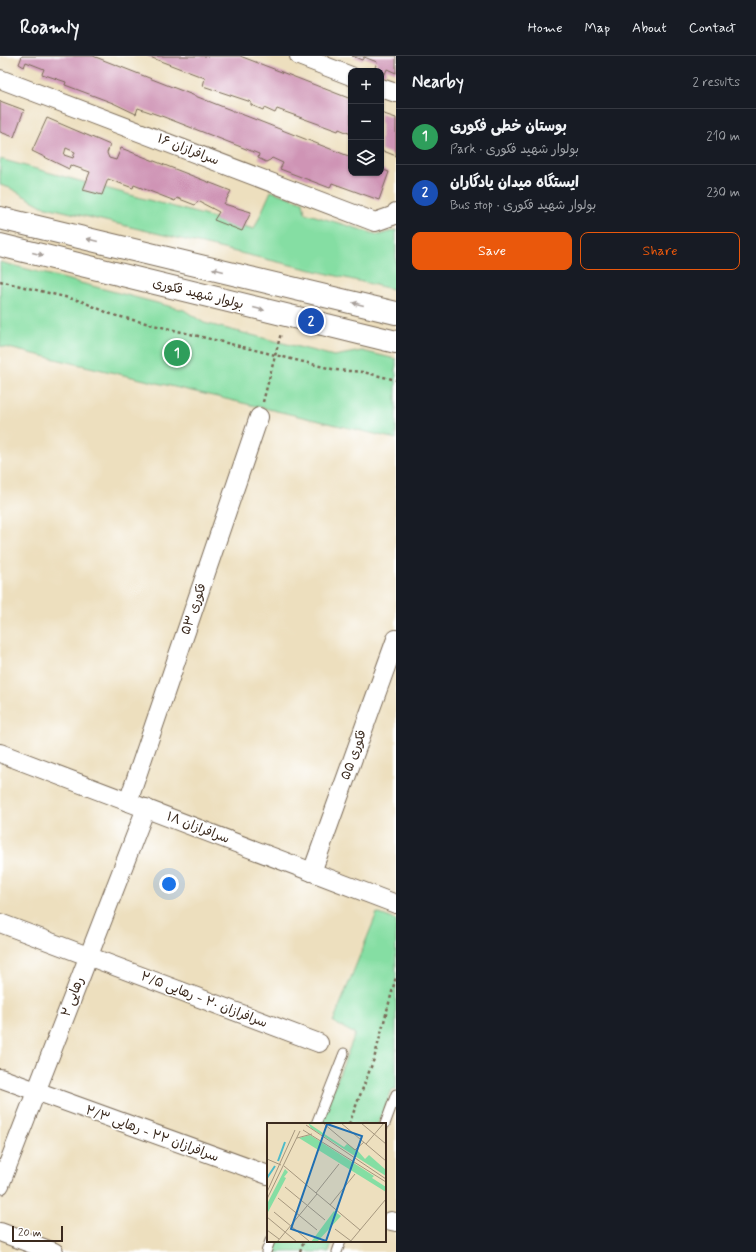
<!DOCTYPE html>
<meta charset="utf-8">
<style>
body{margin:0;font-family:Mynerve,"Playpen Sans Arabic",sans-serif;background:#242831;color:#f1f3f6}
.controls{position:absolute;right:12px;top:12px;display:grid;overflow:hidden;border-radius:8px;box-shadow:0 1px 3px #0004}
.controls button{width:36px;height:36px;display:grid;place-items:center;padding:0;border:0;border-bottom:1px solid #363941;background:#171b24;color:#f1f3f6;font:20px sans-serif}
.scale{position:absolute;left:12px;bottom:10px;width:51px;box-sizing:border-box;padding-left:4px;border:2px solid #3b2a1e;border-top:0;font-size:11px;line-height:14px;white-space:nowrap;color:#3b2a1e;-webkit-text-stroke:3px #fff;paint-order:stroke}
.you{position:absolute;left:169px;top:828px;width:14px;height:14px;margin:-10px;border:3px solid #fff;border-radius:50%;background:#1a73e8;box-shadow:0 0 0 6px #1a73e833}
.badge{display:grid;place-items:center;width:26px;height:26px;border-radius:50%;background:#ea580c;color:#fff;font-size:13px;font-weight:700}
.pin{position:absolute;translate:-50% -50%;border:2px solid #fff;box-shadow:0 1px 4px #0006}
.list{margin:0;padding:0;list-style:none}
h2{display:flex;justify-content:space-between;align-items:center;height:52px;margin:0;padding:0 16px;font-size:17px}
h2 small{font-size:13px;font-weight:400;color:#9ea1a6}
.list li{display:grid;grid-template-columns:26px 1fr auto;gap:12px;align-items:center;box-sizing:border-box;height:56px;padding:0 16px;border-top:1px solid #363941}
.list b{display:block;font-size:15px;white-space:nowrap}
.list p{margin:0;font-size:13px;white-space:nowrap;color:#9ea1a6}
.list em{font-size:13px;font-style:normal;color:#9ea1a6}
.actions{display:flex;gap:8px;padding:12px 16px}
.actions a{flex:1;padding:9px 0;border:1px solid #ea580c;border-radius:8px;text-align:center;font-size:14px;color:#ea580c}
.actions .main{background:#ea580c;color:#fff}
.icon{flex:none;width:22px;height:22px;fill:none;stroke:currentColor;stroke-width:2;stroke-linecap:round;stroke-linejoin:round}
.map{position:relative;flex:none;width:396px;height:1196px;overflow:hidden}
header{display:flex;align-items:center;gap:24px;box-sizing:border-box;height:56px;padding:0 20px;background:#171b24;border-bottom:1px solid #363941}
header strong{font-size:19px}
nav{display:flex;gap:22px;margin-inline-start:auto;font-size:14px}
main{display:flex}
aside{flex:1;background:#171b24}
.map>svg:first-child{display:block}
</style>
<header>
<strong>Roamly</strong>
<nav><a>Home</a><a>Map</a><a>About</a><a>Contact</a></nav>
</header>
<main>
<div class="map">
<svg width="396" height="1196" viewBox="0 0 396 1196">
<rect width="100%" height="100%" fill="#fff"/>
<filter id="ink" filterUnits="userSpaceOnUse"><feTurbulence type="fractalNoise" baseFrequency=".025" numOctaves="2"/><feDisplacementMap in="SourceGraphic" scale="8" xChannelSelector="R" yChannelSelector="G"/><feConvolveMatrix kernelMatrix="1 2 1 2 8 2 1 2 1" color-interpolation-filters="sRGB"/></filter>
<filter id="wash" filterUnits="userSpaceOnUse"><feTurbulence type="fractalNoise" baseFrequency=".012" numOctaves="4" result="noise"/><feDisplacementMap in="SourceGraphic" scale="16" xChannelSelector="R" yChannelSelector="G"/><feGaussianBlur stdDeviation="0.9" result="paint"/><feColorMatrix in="noise" values="0 0 0 0 0 0 0 0 0 0 0 0 0 0 0 0 0 1.4 0 .05"/><feComposite in="paint" operator="in"/></filter>
<g filter="url(#wash)">
<rect width="100%" height="100%" fill="#eddfbe"/>
<!-- green -->
<g fill="#85dea3" stroke="#608460">
<path d="M0,103L254,173L271,135L303,146L305,157L379,179L396,174V234L42,150L10,132L0,129Z"/>
<path d="M0,206L184,254L204,267L334,300L362,295L396,303V383L0,290Z"/>
<path d="M377,857L396,864V1034H392L378,1068H320L355,978L333,966Z"/>
<path d="M275,1185H333L329,1196H271Z"/>
</g>
<g id="blocks">
<!-- building -->
<g fill="#cf94b5" fill-rule="evenodd">
<path d="M22,0H93L351,101V117H381V113L389,116L379,144L332,127L330,132L280,113L283,107L272,102L270,104L266,106L258,102L259,98L164,61L138,52L136,58L113,47L65,29L66,26L42,18L44,13L26,6L24,11L19,8Z"/>
<path d="M147,0H240L279,15L351,43V78L339,73L338,75L277,53L275,57L264,52L263,54L251,49V46L203,30L205,22Z"/>
<path d="M352,0H396V17L387,13L385,18L374,14L377,6L364,1L362,4Z"/>
<path d="M0,45L24,54L14,81L0,76Z"/>
<path d="M381,57L396,62V100L381,94Z"/>
<path d="M47,62L110,89L107,97L109,102L116,104L121,92L231,135L224,148L251,156L242,175L214,164L219,156L198,145L195,149L177,142L175,145L134,129L133,132L108,123L102,139L83,134L90,116L70,109L69,113L32,95ZM66,92L75,96L73,102L64,99Z"/>
</g>
</g>
</g>
<g filter="url(#ink)">
<use href="#blocks" fill-opacity="0" stroke="#796956" stroke-width="1"/>
<g fill="none" stroke-linecap="round" stroke-linejoin="round">
<defs>
<g id="lane">
<path d="M316,1068L344,997"/>
<path d="M385,1068L396,1038"/>
<path d="M266,1196L270,1185"/>
<path d="M337,1196L341,1185"/>
</g>
<g id="street">
<path d="M299,0L351,20"/>
<path d="M0,23L375,166L395,159L396,156"/>
<path d="M381,32L396,37"/>
<path d="M0,697L396,848"/>
<path d="M128,746L259,361"/>
<path d="M312,816L396,583"/>
<path d="M0,867L319,987"/>
<path d="M0,1022L268,1119"/>
<path d="M0,1129L146,752"/>
<path d="M391,1165L396,1166"/>
<path d="M0,1176L54,1196"/>
</g>
<g id="secondary">
<path d="M0,162L396,257"/>
<path d="M0,189L396,286"/>
</g>
</defs>
<!-- lane casing -->
<use href="#lane" stroke="#796956" stroke-width="11"/>
<!-- street casing -->
<use href="#street" stroke="#796956" stroke-width="20"/>
<!-- secondary casing -->
<use href="#secondary" stroke="#796956" stroke-width="24"/>
<!-- path -->
<g stroke="#796956" stroke-width="2.5" stroke-dasharray="3 3" stroke-linecap="butt">
<path d="M0,225L81,245L113,259L336,314L363,316L396,324"/>
<path d="M263,346L281,277"/>
<path d="M349,1068L374,1003L396,921"/>
<path d="M300,1196L304,1185"/>
</g>
<!-- lane -->
<use href="#lane" stroke="#fff" stroke-width="9"/>
<!-- street -->
<use href="#street" stroke="#fff" stroke-width="18"/>
<!-- secondary -->
<use href="#secondary" stroke="#fff" stroke-width="22"/>
</g>
<!-- one-way arrows -->
<defs><path id="oneway-solid" d="M-6-.8H1V-3.2L6.5 0L1 3.2V.8H-6Z"/></defs>
<g fill="#a79f9a">
<use href="#oneway-solid" transform="translate(92 184) rotate(-166)"/>
<use href="#oneway-solid" transform="translate(38 198) rotate(14)"/>
<use href="#oneway-solid" transform="translate(218 214) rotate(-166)"/>
<use href="#oneway-solid" transform="translate(358 248) rotate(-166)"/>
<use href="#oneway-solid" transform="translate(259 253) rotate(14)"/>
</g>
</g>
<g text-anchor="middle" dominant-baseline="central" stroke-width="3.5" stroke-linejoin="round" paint-order="stroke">
<!-- street labels -->
<g font-size="13" fill="#3b2a1e" stroke="#fff">
<text transform="translate(188 94) rotate(21)">سرافرازان ۱۶</text>
<text transform="translate(198 238) rotate(14)">بولوار شهید فکوری</text>
<text transform="translate(194 553) rotate(-71)">فکوری ۵۳</text>
<text transform="translate(354 699) rotate(-70)">فکوری ۵۵</text>
<text transform="translate(198 772) rotate(21)">سرافرازان ۱۸</text>
<text transform="translate(73 941) rotate(-69)">رهایی ۲</text>
<text transform="translate(204 944) rotate(21)">سرافرازان ۲۰ - رهایی ۲/۵</text>
<text transform="translate(152 1078) rotate(20)">سرافرازان ۲۲ - رهایی ۲/۳</text>
</g>
</g>
<!-- overview -->
<g transform="translate(267 1067)">
<rect width="119" height="119" fill="#eddfbe"/>
<path d="M41,0L77,24L80,21L91,28L98,36L102,32L119,47V53L44,5ZM43,12L107,53L105,55L119,64V69L32,15ZM18,46L21,49L17,54L19,55L0,91V81ZM67,88L74,93L50,119H44Z" fill="#85dea3"/>
<path fill="none" stroke="#4ebbc9" stroke-width="2" d="M11,38L18,19M0,55L8,43"/>
<path fill="none" stroke="#a6977e" stroke-width="1" d="M56,0L88,27L97,19M74,0L119,38M94,0L119,21M39,2L119,56M36,7L119,59M30,15L45,11M99,21L117,0M0,36L14,42M17,43L93,107M18,64L58,97M0,69L28,7M49,70L72,41M11,75L50,107M0,76L33,8M63,82L88,51M7,89L42,118M0,94L30,119M68,106L84,118M0,107L12,116M10,119L50,71M83,119L119,76"/>
<path fill="#1f6fb2" fill-opacity="0.15" stroke="#1f6fb2" stroke-width="2" d="M60,1L95,13L59,118L24,106Z"/>
<rect width="119" height="119" fill="none" stroke="#3b2a1e" stroke-width="2"/>
</g>
</svg>
<div class="controls">
<button>+</button>
<button>−</button>
<button><svg class="icon" aria-label="layers" viewBox="0 0 24 24"><path d="M12 4l9 5-9 5-9-5zM3 14l9 5 9-5"/></svg></button>
</div>
<div class="scale">20 m</div>
<div class="you"></div>
<div class="pin badge" style="left:177px;top:297px;background:#2e9e5b">1</div>
<div class="pin badge" style="left:311px;top:265px;background:#1a4fb4">2</div>
</div>
<aside>
<h2>Nearby<small>2 results</small></h2>
<ul class="list">
<li><span class="badge" style="background:#2e9e5b">1</span><div><b>بوستان خطی فکوری</b><p>Park · بولوار شهید فکوری</p></div><em>210 m</em></li>
<li><span class="badge" style="background:#1a4fb4">2</span><div><b>ایستگاه میدان یادگاران</b><p>Bus stop · بولوار شهید فکوری</p></div><em>230 m</em></li>
</ul>
<div class="actions"><a class="main">Save</a><a>Share</a></div>
</aside>
</main>
